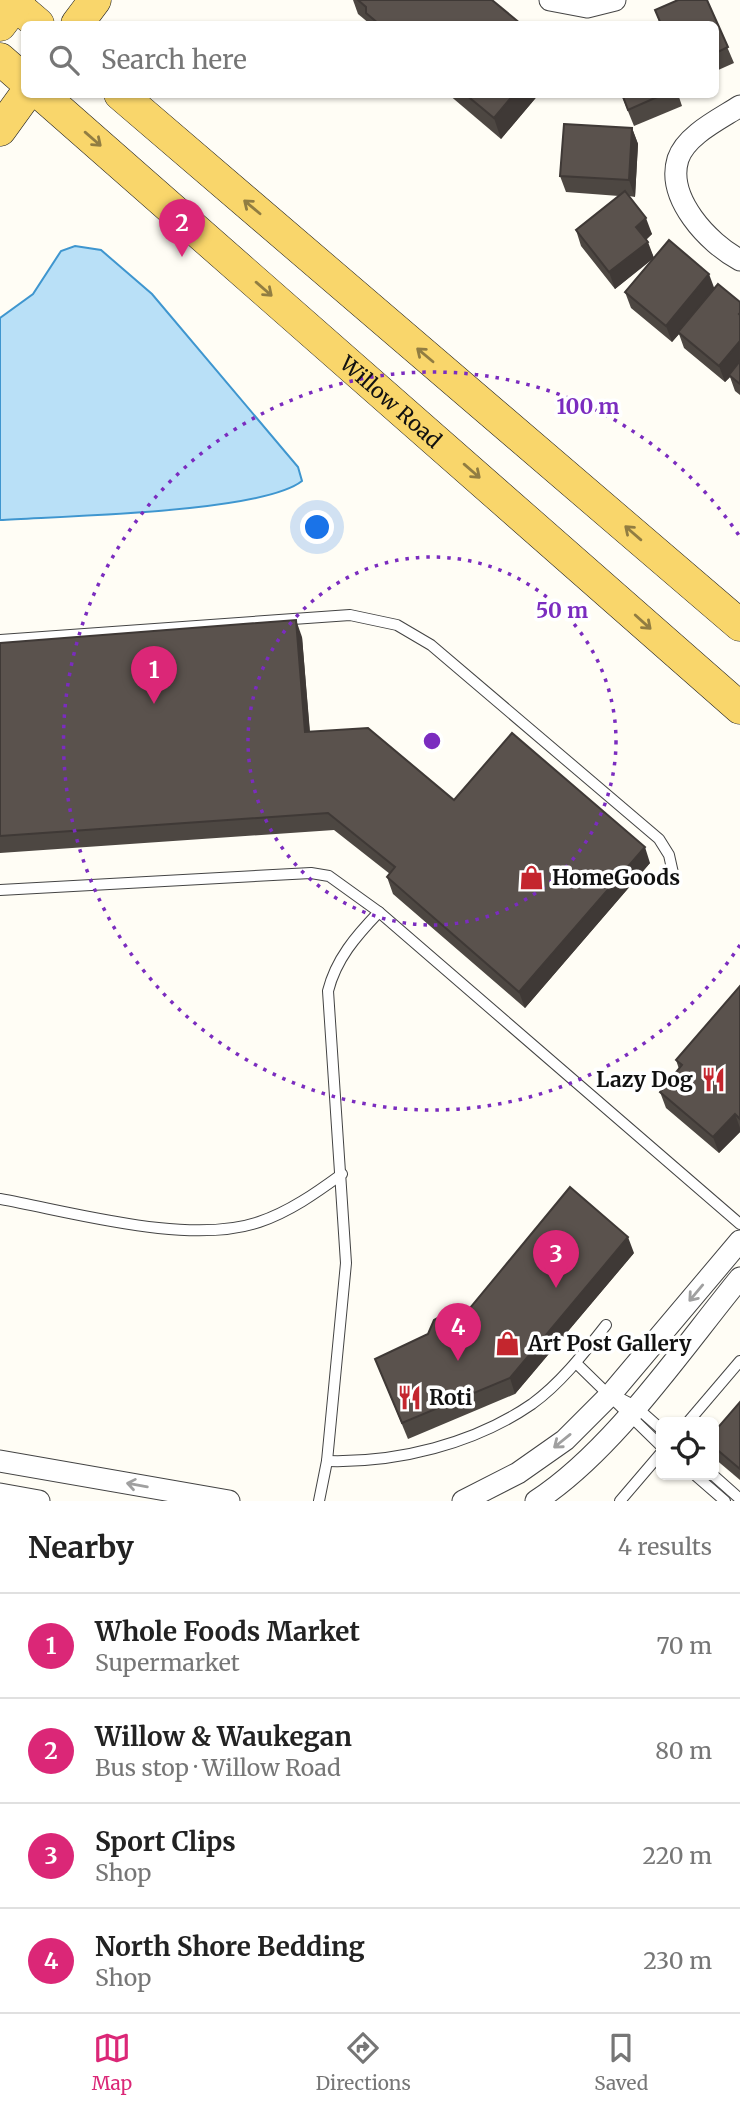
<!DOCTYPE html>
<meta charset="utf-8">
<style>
body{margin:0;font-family:Merriweather,serif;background:#f2f2f2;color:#222}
.controls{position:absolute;right:21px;bottom:21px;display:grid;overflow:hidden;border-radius:10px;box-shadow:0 2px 5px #0004}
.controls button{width:63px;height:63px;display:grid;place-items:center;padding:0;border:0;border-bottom:2px solid #e0e0e0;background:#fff;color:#222;font:35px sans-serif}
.you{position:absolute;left:318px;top:528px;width:24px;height:24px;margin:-18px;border:5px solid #fff;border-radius:50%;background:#1a73e8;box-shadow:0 0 0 10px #1a73e833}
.badge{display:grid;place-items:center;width:46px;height:46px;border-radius:50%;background:#db2777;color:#fff;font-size:23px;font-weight:700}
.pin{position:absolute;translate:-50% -58px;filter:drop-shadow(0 2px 4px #0008)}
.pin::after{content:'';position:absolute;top:37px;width:24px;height:21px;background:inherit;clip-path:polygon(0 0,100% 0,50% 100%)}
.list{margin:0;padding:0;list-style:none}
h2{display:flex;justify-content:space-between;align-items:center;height:91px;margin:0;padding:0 28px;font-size:30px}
h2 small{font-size:23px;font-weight:400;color:#767676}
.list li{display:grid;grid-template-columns:46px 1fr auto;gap:21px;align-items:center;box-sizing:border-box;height:105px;padding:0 28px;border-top:2px solid #e0e0e0}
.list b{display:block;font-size:26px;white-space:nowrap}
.list p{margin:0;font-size:23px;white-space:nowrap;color:#767676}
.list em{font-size:23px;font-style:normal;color:#767676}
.icon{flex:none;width:38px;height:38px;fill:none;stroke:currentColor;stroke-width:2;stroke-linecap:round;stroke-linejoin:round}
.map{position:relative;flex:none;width:740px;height:1501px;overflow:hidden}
.search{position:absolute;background:#fff;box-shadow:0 2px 5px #0004;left:21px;right:21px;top:21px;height:77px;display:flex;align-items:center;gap:18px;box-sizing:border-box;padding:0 24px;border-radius:10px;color:#767676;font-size:26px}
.sheet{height:511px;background:#fff}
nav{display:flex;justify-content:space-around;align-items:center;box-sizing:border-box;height:98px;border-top:2px solid #e0e0e0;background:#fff;font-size:19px;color:#767676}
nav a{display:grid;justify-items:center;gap:4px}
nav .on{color:#db2777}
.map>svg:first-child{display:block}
</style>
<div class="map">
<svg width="740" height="1501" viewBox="0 0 740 1501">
<rect width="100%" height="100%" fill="#fffdf5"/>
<!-- water -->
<path fill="#b9e0f7" stroke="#3f96cf" stroke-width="2" d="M75,246L101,250L152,294L298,467L302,481C261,513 61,516 0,520V318L33,294L61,251Z"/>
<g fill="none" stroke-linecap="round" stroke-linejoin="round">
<defs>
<g id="lane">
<path d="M0,640L350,615L397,625L431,645L659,839L669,855L675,882"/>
<path d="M0,890L311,873L329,876L379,912L740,1224"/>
<path d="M0,1199C73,1212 189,1246 259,1222C289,1212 316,1193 342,1174"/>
<path d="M576,1363L661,1446"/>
<path d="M614,1395L635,1406L661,1429"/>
<path d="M688,1422L740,1361"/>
<path d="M327,1461C397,1463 474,1444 532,1404C561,1383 584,1353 606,1325"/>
<path d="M695,1475L725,1501"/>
<path d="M713,1475L740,1499"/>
<path d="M319,1501L327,1461L346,1263L328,991C336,959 356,936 379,912"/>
<path d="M620,1501L661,1453"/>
</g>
<g id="street">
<path d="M550,0L587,7L615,0"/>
<path d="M740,106C720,119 686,135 678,159C666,198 708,243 740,260"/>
<path d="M0,1461L229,1501"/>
<path d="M0,1494L39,1501"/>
<path d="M463,1501L518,1473L565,1440L611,1394L740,1241"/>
<path d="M536,1501C613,1451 681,1350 740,1278"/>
</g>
<g id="primary">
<path d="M10,0L38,24"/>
<path d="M77,24L95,0"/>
<path d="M0,25L19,0"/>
<path d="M0,59L24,80"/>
<path id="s1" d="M41,94L740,708"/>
<path d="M120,94L740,625"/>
<path d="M0,130L26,94"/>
</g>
</defs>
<!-- lane casing -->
<use href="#lane" stroke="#444" stroke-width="12"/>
<!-- street casing -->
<use href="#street" stroke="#444" stroke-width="23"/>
<!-- primary casing -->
<use href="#primary" stroke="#222" stroke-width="33"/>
<!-- lane -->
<use href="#lane" stroke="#fff" stroke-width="10"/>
<!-- street -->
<use href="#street" stroke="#fff" stroke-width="21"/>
<!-- primary -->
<use href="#primary" stroke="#f9d66b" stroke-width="32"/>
</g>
<!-- wall -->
<g fill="#4d4742">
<path d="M353,0H492L521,24H370L358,14Z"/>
<path d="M678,0H707L734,63L716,71V24H660L655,10Z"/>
<path d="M448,94H539L501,139Z"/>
<path d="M621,94H678L682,106L634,126Z"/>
<path d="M632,128L638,144L635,197L629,196L652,234L646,240L654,258L740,302V395L735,391L730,377L725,382L684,348L679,334L672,342L631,308L625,292L653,258L615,289L581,246L576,230L619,196L566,192L560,176Z"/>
<path d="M302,637L310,732L454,800L650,863L525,1008L393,894L387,877L390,874L334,830L0,853V643Z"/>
<path d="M740,986V1132L719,1153L666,1108L660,1092L679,1069L676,1060Z"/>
<path d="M634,1253L515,1394L408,1439L375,1359L461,1319Z"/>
<path d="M740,1402V1480L714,1458V1432Z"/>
</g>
<!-- shaded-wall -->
<g fill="#3f3936">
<path d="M514,94H539L501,139L494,118Z"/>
<path d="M632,128L638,144L635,197L629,180Z"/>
<path d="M646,218L652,234L642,243L636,227Z"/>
<path d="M648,242L654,258L615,289L609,272Z"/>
<path d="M709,274L715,290L678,332L679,334L672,342L666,326Z"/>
<path d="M740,341V364L729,375L730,377L725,382L719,366Z"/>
<path d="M296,620L302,637L311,748L305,732Z"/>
<path d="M645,847L650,863L525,1008L519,992Z"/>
<path d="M735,1114L740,1128V1132L719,1153L713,1137Z"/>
<path d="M628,1237L634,1253L515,1394L510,1378Z"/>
</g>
<!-- building -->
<g fill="#5a524d" stroke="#3f3936" stroke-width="2">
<path d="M358,0H492L521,24H379L366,13V7Z"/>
<path d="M678,0H707L728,47L716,53V24H661L655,10Z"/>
<path d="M465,94H514L494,118Z"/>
<path d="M622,94H664L628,110Z"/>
<path d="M564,124L632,128L629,180L560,176Z"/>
<path d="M625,191L646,218L636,227L648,242L609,272L576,230Z"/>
<path d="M669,240L709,274L666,326L625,292Z"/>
<path d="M718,284L740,302V313L739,314L740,315V341L719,366L678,332Z"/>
<path d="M740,361V384L729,375Z"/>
<path d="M296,620L305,732L368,728L454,800L512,733L645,847L519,992L387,877L395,867L328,813L0,836V643Z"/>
<path d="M740,986V1119L735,1114L713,1137L660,1092L682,1065L676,1060Z"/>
<path d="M570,1187L628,1237L510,1378L402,1423L375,1359L428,1334L434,1320L443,1315L461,1319Z"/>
<path d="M740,1402V1469L714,1447V1432Z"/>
</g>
<!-- one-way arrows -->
<defs><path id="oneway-shaft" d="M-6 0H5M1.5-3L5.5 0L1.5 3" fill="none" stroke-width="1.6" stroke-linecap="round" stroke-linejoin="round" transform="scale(1.75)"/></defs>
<g stroke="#917d42">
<use href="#oneway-shaft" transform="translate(93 139) rotate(41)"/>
<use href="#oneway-shaft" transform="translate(252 207) rotate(-140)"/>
<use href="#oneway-shaft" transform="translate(264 289) rotate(41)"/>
<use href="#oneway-shaft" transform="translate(425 355) rotate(-140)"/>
<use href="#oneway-shaft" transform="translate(472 471) rotate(41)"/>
<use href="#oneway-shaft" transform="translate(633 533) rotate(-139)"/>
<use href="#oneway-shaft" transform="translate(643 622) rotate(42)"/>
</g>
<g stroke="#a0a0a0">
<use href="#oneway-shaft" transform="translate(696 1293) rotate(130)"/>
<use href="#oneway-shaft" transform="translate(562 1441) rotate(141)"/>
<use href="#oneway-shaft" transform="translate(137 1485) rotate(-170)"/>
</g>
<!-- distance rings -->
<g fill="none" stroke="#7b2cbf" stroke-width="3.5" stroke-dasharray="3.5 7">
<circle cx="432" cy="741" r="184"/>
<path d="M740 945A369 369 0 1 1 740 537"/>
</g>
<!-- icons -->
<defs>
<symbol id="shop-bare" viewBox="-9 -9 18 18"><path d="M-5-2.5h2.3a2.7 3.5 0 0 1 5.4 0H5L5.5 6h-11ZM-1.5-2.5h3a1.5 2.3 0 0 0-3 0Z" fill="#c4262e" stroke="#fff" stroke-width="2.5" paint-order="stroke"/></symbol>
<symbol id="restaurant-bare" viewBox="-9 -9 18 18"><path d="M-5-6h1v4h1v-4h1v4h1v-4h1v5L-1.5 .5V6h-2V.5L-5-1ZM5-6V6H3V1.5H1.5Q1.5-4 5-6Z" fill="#c4262e" stroke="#fff" stroke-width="2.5" paint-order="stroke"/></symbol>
</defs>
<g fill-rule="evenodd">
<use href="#shop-bare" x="514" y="860" width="35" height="35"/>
<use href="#restaurant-bare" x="696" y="1062" width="35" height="35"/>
<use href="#shop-bare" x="490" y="1326" width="35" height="35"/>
<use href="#restaurant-bare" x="392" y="1380" width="35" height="35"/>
</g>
<g text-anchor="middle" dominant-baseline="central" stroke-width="7" stroke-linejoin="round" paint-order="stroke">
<!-- street labels -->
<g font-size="21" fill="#111" stroke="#fff">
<text stroke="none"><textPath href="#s1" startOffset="466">Willow Road</textPath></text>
</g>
<!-- poi labels -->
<g font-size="21" font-weight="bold" fill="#111" stroke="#fff" text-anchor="start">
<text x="552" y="877">HomeGoods</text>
<text x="693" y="1079" text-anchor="end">Lazy Dog</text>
<text x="528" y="1343">Art Post Gallery</text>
<text x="429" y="1397">Roti</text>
</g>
</g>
<circle cx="432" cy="741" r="10" fill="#7b2cbf" stroke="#fff" stroke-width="3.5"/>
<g font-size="21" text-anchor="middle" font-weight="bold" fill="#7b2cbf" stroke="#fff" stroke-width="7" stroke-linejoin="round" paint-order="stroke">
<text x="588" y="414">100 m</text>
<text x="562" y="618">50 m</text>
</g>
</svg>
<div class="controls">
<button><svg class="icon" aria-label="locate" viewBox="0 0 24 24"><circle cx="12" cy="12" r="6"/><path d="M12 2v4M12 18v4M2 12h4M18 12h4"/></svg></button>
</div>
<div class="you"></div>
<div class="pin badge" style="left:154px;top:704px">1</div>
<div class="pin badge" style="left:182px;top:257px">2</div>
<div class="pin badge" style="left:556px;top:1288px">3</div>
<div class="pin badge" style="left:458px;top:1361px">4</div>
<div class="search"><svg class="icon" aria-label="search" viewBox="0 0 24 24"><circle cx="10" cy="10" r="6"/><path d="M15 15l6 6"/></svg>Search here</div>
</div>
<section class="sheet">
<h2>Nearby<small>4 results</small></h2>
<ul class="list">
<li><span class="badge">1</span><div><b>Whole Foods Market</b><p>Supermarket</p></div><em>70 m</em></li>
<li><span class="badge">2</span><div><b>Willow &amp; Waukegan</b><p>Bus stop · Willow Road</p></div><em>80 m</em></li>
<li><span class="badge">3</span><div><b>Sport Clips</b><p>Shop</p></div><em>220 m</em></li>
<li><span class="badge">4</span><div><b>North Shore Bedding</b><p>Shop</p></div><em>230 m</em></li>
</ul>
</section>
<nav>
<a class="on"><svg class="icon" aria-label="map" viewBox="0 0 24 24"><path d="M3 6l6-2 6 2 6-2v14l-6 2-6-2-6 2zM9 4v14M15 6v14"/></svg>Map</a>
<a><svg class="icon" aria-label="directions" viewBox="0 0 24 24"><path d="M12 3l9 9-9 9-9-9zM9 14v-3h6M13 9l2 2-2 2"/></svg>Directions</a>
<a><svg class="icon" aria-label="saved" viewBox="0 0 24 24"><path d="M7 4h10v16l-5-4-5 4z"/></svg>Saved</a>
</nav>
